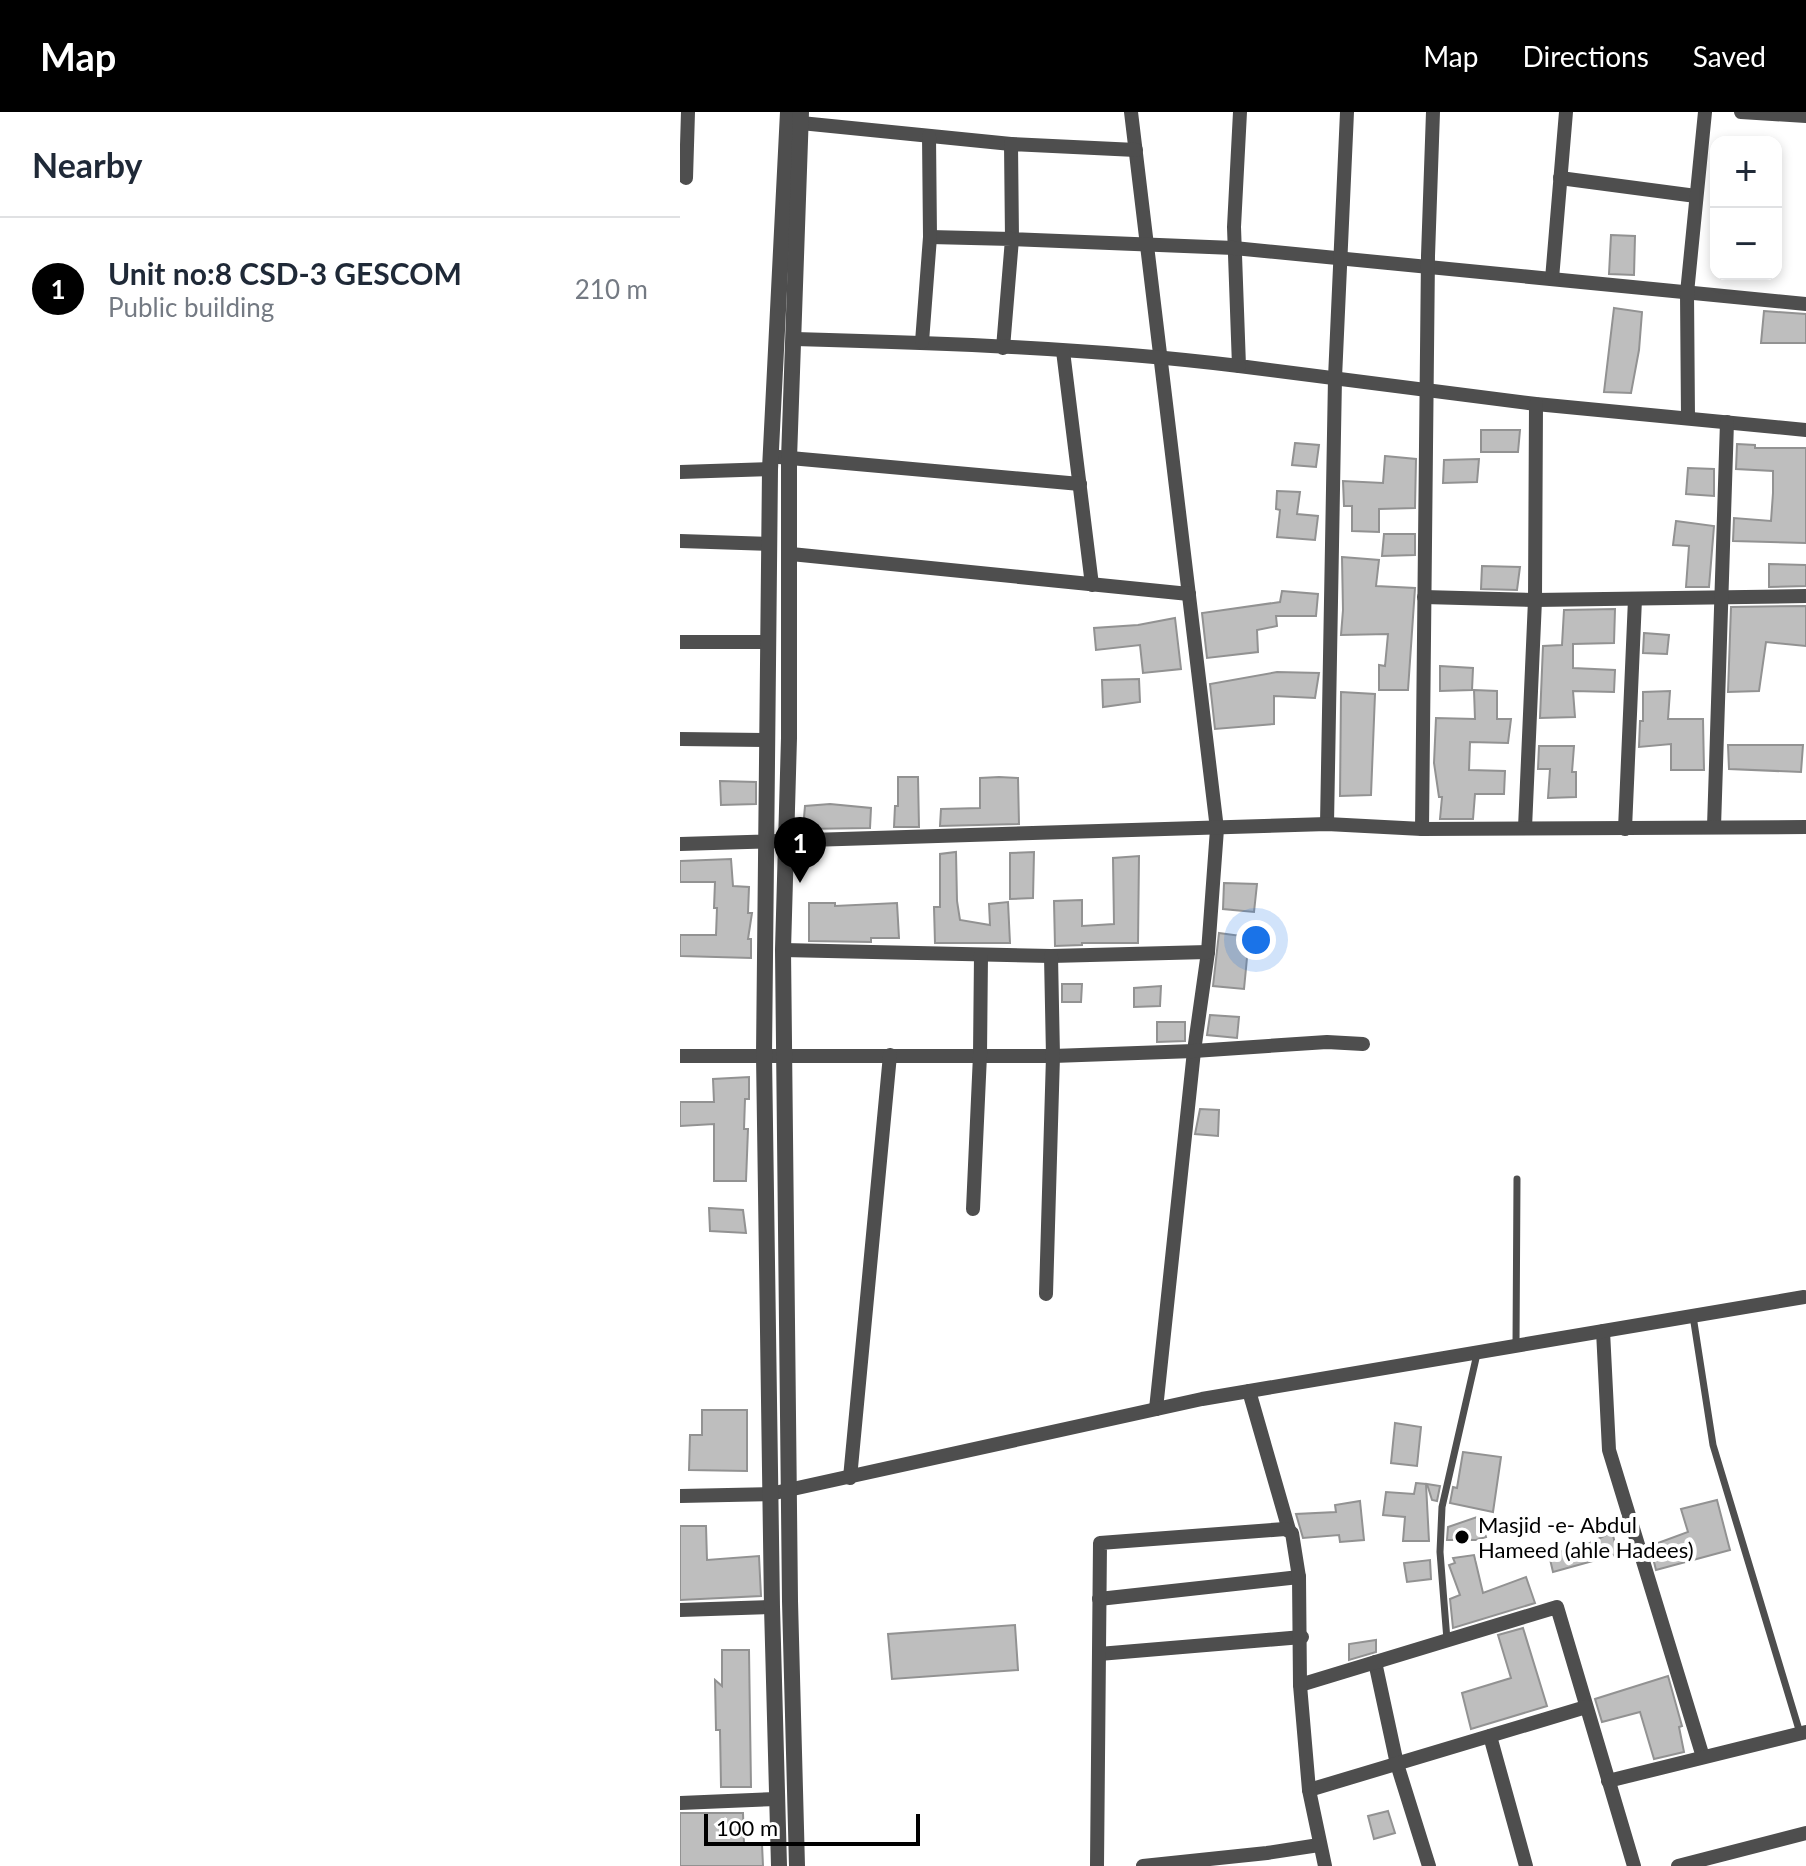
<!DOCTYPE html>
<meta charset="utf-8">
<style>
body{margin:0;font-family:Lato,sans-serif;background:#f6f6f7;color:#1f2937}
.controls{position:absolute;right:24px;top:24px;display:grid;overflow:hidden;border-radius:16px;box-shadow:0 4px 12px #0003}
.controls button{width:72px;height:72px;display:grid;place-items:center;padding:0;border:0;border-bottom:2px solid #e0e1e3;background:#fff;color:#1f2937;font:40px sans-serif}
.scale{position:absolute;left:24px;bottom:20px;width:216px;box-sizing:border-box;padding-left:8px;border:4px solid #000;border-top:0;font-size:22px;line-height:28px;white-space:nowrap;color:#000;-webkit-text-stroke:6px #fff;paint-order:stroke}
.you{position:absolute;left:576px;top:828px;width:28px;height:28px;margin:-20px;border:6px solid #fff;border-radius:50%;background:#1a73e8;box-shadow:0 0 0 12px #1a73e833}
.badge{display:grid;place-items:center;width:52px;height:52px;border-radius:50%;background:#000;color:#fff;font-size:26px;font-weight:700}
.pin{position:absolute;translate:-50% -66px;filter:drop-shadow(0 2px 4px #0008)}
.pin::after{content:'';position:absolute;top:42px;width:28px;height:24px;background:inherit;clip-path:polygon(0 0,100% 0,50% 100%)}
.list{margin:0;padding:0;list-style:none}
h2{display:flex;justify-content:space-between;align-items:center;height:104px;margin:0;padding:0 32px;font-size:34px}
h2 small{font-size:26px;font-weight:400;color:#747a83}
.list li{display:grid;grid-template-columns:52px 1fr auto;gap:24px;align-items:center;box-sizing:border-box;height:144px;padding:0 32px;border-top:2px solid #e0e1e3}
.list b{display:block;font-size:30px;white-space:nowrap}
.list p{margin:0;font-size:26px;white-space:nowrap;color:#747a83}
.list em{font-size:26px;font-style:normal;color:#747a83}
.map{position:relative;flex:none;width:1126px;height:1754px;overflow:hidden}
header{display:flex;align-items:center;gap:48px;box-sizing:border-box;height:112px;padding:0 40px;background:#000;color:#fff}
header strong{font-size:38px}
nav{display:flex;gap:44px;margin-inline-start:auto;font-size:28px}
main{display:flex}
aside{flex:1;background:#fff}
.map>svg:first-child{display:block}
</style>
<header>
<strong>Map</strong>
<nav><a>Map</a><a>Directions</a><a>Saved</a></nav>
</header>
<main>
<aside>
<h2>Nearby<small></small></h2>
<ul class="list">
<li><span class="badge">1</span><div><b>Unit no:8 CSD-3 GESCOM</b><p>Public building</p></div><em>210 m</em></li>
</ul>
</aside>
<div class="map">
<svg width="1126" height="1754" viewBox="0 0 1126 1754">
<rect width="100%" height="100%" fill="#fff"/>
<!-- building -->
<g fill="#bebebe" stroke="#929292" stroke-width="2">
<path d="M931,123L955,124L954,163L929,162Z"/>
<path d="M934,196L962,200L959,238L951,281L924,280Z"/>
<path d="M1084,199L1126,202V231H1081Z"/>
<path d="M801,318H840L838,340H801Z"/>
<path d="M615,331L639,333L636,355L612,353Z"/>
<path d="M1057,332L1075,333V336H1126V431L1053,429L1054,406L1091,409L1093,381V359L1056,357Z"/>
<path d="M705,344L736,347L735,396L699,397V420L672,419V394H664L663,369L703,371Z"/>
<path d="M799,347L797,370L763,371L764,348Z"/>
<path d="M1008,356L1034,357V384L1006,382Z"/>
<path d="M597,379L620,380L617,402L638,404L635,428L597,425L600,398L596,397Z"/>
<path d="M996,409L1034,414L1029,475H1006L1009,434L993,433Z"/>
<path d="M704,422H735V443L702,444Z"/>
<path d="M662,445L699,448L696,474L735,476L728,578H699V553L705,554L708,522L661,523L663,498Z"/>
<path d="M1089,452L1126,453V474L1089,475Z"/>
<path d="M802,454L840,455L837,478L801,477Z"/>
<path d="M602,479L638,482L636,504H596L597,514L577,518L578,540L527,546L522,501L600,490Z"/>
<path d="M1126,494V534L1086,530L1079,579L1048,580L1051,495Z"/>
<path d="M935,497L934,531L893,532V556L935,558L934,580L893,579L895,605L860,606L863,534L882,533L884,498Z"/>
<path d="M495,506L501,557L463,561L460,533L416,538L414,516L458,513Z"/>
<path d="M964,521L989,523L987,542L963,541Z"/>
<path d="M760,554L793,556L792,578L760,579Z"/>
<path d="M597,560L639,561L635,586L594,584V612L535,617L530,572Z"/>
<path d="M459,567L460,590L423,595L422,568Z"/>
<path d="M794,578L817,579V607H831L828,631L790,630L789,658L825,659L824,682H795L793,707H760L762,685H759L754,651L756,606L795,607Z"/>
<path d="M990,579L988,607H1023L1024,658H991V632L959,635L960,609H963V580Z"/>
<path d="M661,580L695,582L691,683L660,684Z"/>
<path d="M1048,633H1123L1121,660L1049,657Z"/>
<path d="M859,634H894L892,660H896V685L868,686L870,657H858Z"/>
<path d="M218,665H238L239,715H214L215,694H218Z"/>
<path d="M319,665L338,666L339,712L260,714L261,697L300,696V666Z"/>
<path d="M40,669L76,670V692L41,693Z"/>
<path d="M150,692L191,696L190,716L123,717L125,694Z"/>
<path d="M276,740L277,789L280,808L310,813L309,792L328,790L330,831H255L254,795H260V742Z"/>
<path d="M354,740L353,786L330,787V741Z"/>
<path d="M459,744L458,831H402V833L375,834L374,789L402,788V814L434,812L433,746Z"/>
<path d="M51,747L53,774L69,775L68,801H72L68,827H71V846L0,844V823H36L37,796H34L35,770H0V749Z"/>
<path d="M544,771L577,772L574,800L543,797Z"/>
<path d="M129,791H155V794L217,791L219,826H191V830L129,829Z"/>
<path d="M539,821L569,825L564,877L533,874Z"/>
<path d="M382,872H402L401,890H382Z"/>
<path d="M481,874L480,894L454,895V876Z"/>
<path d="M530,903L559,905L557,926L527,923Z"/>
<path d="M477,910H505V929L477,930Z"/>
<path d="M69,965V987H65L64,1017H68L66,1069H34V1012L0,1014V990H34L33,967Z"/>
<path d="M520,997L539,998L538,1024L515,1022Z"/>
<path d="M29,1096L63,1098L66,1121L30,1119Z"/>
<path d="M22,1298H67V1359L9,1358L10,1323H22Z"/>
<path d="M715,1311L741,1315L737,1354L711,1351Z"/>
<path d="M783,1340L821,1345L813,1400L770,1391L773,1375L777,1376Z"/>
<path d="M736,1371L746,1372L749,1429H723L725,1405L703,1403L706,1380L734,1382Z"/>
<path d="M747,1372L760,1374L757,1389L752,1388Z"/>
<path d="M1037,1388L1050,1438L976,1458L970,1434L1008,1420L1001,1397Z"/>
<path d="M680,1389L684,1428L660,1430L659,1423L623,1426L616,1402L656,1400L655,1393Z"/>
<path d="M800,1404L806,1425L796,1428H767L768,1415Z"/>
<path d="M0,1414H26L27,1448L79,1444L81,1484L0,1488Z"/>
<path d="M932,1420L938,1442L873,1460L869,1443L910,1431Z"/>
<path d="M794,1443L803,1481L846,1465L855,1491L773,1516L770,1487L780,1483L769,1453L775,1451L773,1446Z"/>
<path d="M750,1448L751,1467L727,1470L724,1451Z"/>
<path d="M335,1513L338,1558L212,1567L208,1522Z"/>
<path d="M843,1516L867,1594L791,1617L782,1581L831,1566L818,1523Z"/>
<path d="M696,1528V1540L669,1548V1532Z"/>
<path d="M42,1538H69L71,1675H41L40,1618H36L35,1568L42,1574Z"/>
<path d="M988,1564L1002,1614L999,1615L1004,1640L974,1647L960,1600L922,1610L915,1587Z"/>
<path d="M708,1699L715,1721L694,1727L688,1704Z"/>
<path d="M0,1701H63L64,1732H82L83,1754H0Z"/>
</g>
<g fill="none" stroke-linecap="round" stroke-linejoin="round">
<!-- service -->
<g stroke="#4e4e4e" stroke-width="7">
<path d="M1013,1204L1033,1333L1120,1621"/>
<path d="M836,1233L837,1067"/>
<path d="M767,1528L760,1440L762,1395L797,1242"/>
</g>
<!-- minor -->
<g stroke="#4e4e4e" stroke-width="14">
<path d="M451,0L537,717L528,840L514,939L476,1297"/>
<path d="M560,0L554,115L559,254L856,292L1126,318"/>
<path d="M1061,0L1126,4"/>
<path d="M121,11L331,32"/>
<path d="M456,38L331,32L332,127L554,136L1126,192"/>
<path d="M6,66L8,0"/>
<path d="M880,66L1016,84"/>
<path d="M250,125L332,127L323,236"/>
<path d="M872,167L886,0"/>
<path d="M115,227C263,231 412,236 559,254"/>
<path d="M242,230L250,125L249,24"/>
<path d="M383,239L412,473"/>
<path d="M1008,306L1007,181L1025,0"/>
<path d="M99,345L400,372"/>
<path d="M0,360L90,357"/>
<path d="M0,429L89,432"/>
<path d="M111,442L509,482"/>
<path d="M744,485L855,488L1126,484"/>
<path d="M0,530H88"/>
<path d="M0,627L88,628"/>
<path d="M647,712L655,266L667,0"/>
<path d="M1034,715L1047,310"/>
<path d="M845,716L855,488L856,292"/>
<path d="M742,717L748,144L753,0"/>
<path d="M945,717L955,487"/>
<path d="M0,732L647,712L742,717L1126,715"/>
<path d="M103,838L371,844L528,840"/>
<path d="M0,944H373L514,939L647,930L683,932"/>
<path d="M293,1097L300,943L301,843"/>
<path d="M366,1182L373,944L371,844"/>
<path d="M923,1219L929,1338L1023,1645"/>
<path d="M569,1279L609,1418"/>
<path d="M170,1366L210,943"/>
<path d="M0,1384L90,1382L522,1287L1124,1185"/>
<path d="M419,1487L619,1465"/>
<path d="M0,1498L92,1495"/>
<path d="M419,1542L622,1525"/>
<path d="M695,1550L717,1652L749,1754"/>
<path d="M620,1573L877,1495L954,1754"/>
<path d="M810,1624L846,1754"/>
<path d="M928,1669L1126,1620"/>
<path d="M629,1678L906,1595"/>
<path d="M0,1691L97,1687"/>
<path d="M417,1754L420,1431L605,1417L612,1421L619,1465L620,1573L629,1678L645,1754"/>
<path d="M463,1754L587,1741L639,1733"/>
<path d="M998,1754L1126,1721"/>
</g>
<!-- tertiary -->
<g stroke="#4e4e4e" stroke-width="16">
<path d="M99,1754L92,1495L84,943L90,357L108,0"/>
<path d="M117,1754L110,1489L103,838L109,626V347L121,0"/>
</g>
</g>
<!-- markers -->
<circle fill="#000" stroke="#fff" stroke-width="3" cx="782" cy="1425" r="8"/>
<g text-anchor="middle" dominant-baseline="central" stroke-width="8" stroke-linejoin="round" paint-order="stroke">
<!-- poi labels -->
<g font-size="22" fill="#000" stroke="#fff" text-anchor="start">
<text x="798" y="1412">Masjid -e- Abdul<tspan x="798" dy="25">Hameed (ahle Hadees)</tspan></text>
</g>
</g>
</svg>
<div class="controls">
<button>+</button>
<button>−</button>
</div>
<div class="scale">100 m</div>
<div class="you"></div>
<div class="pin badge" style="left:120px;top:771px">1</div>
</div>
</main>
